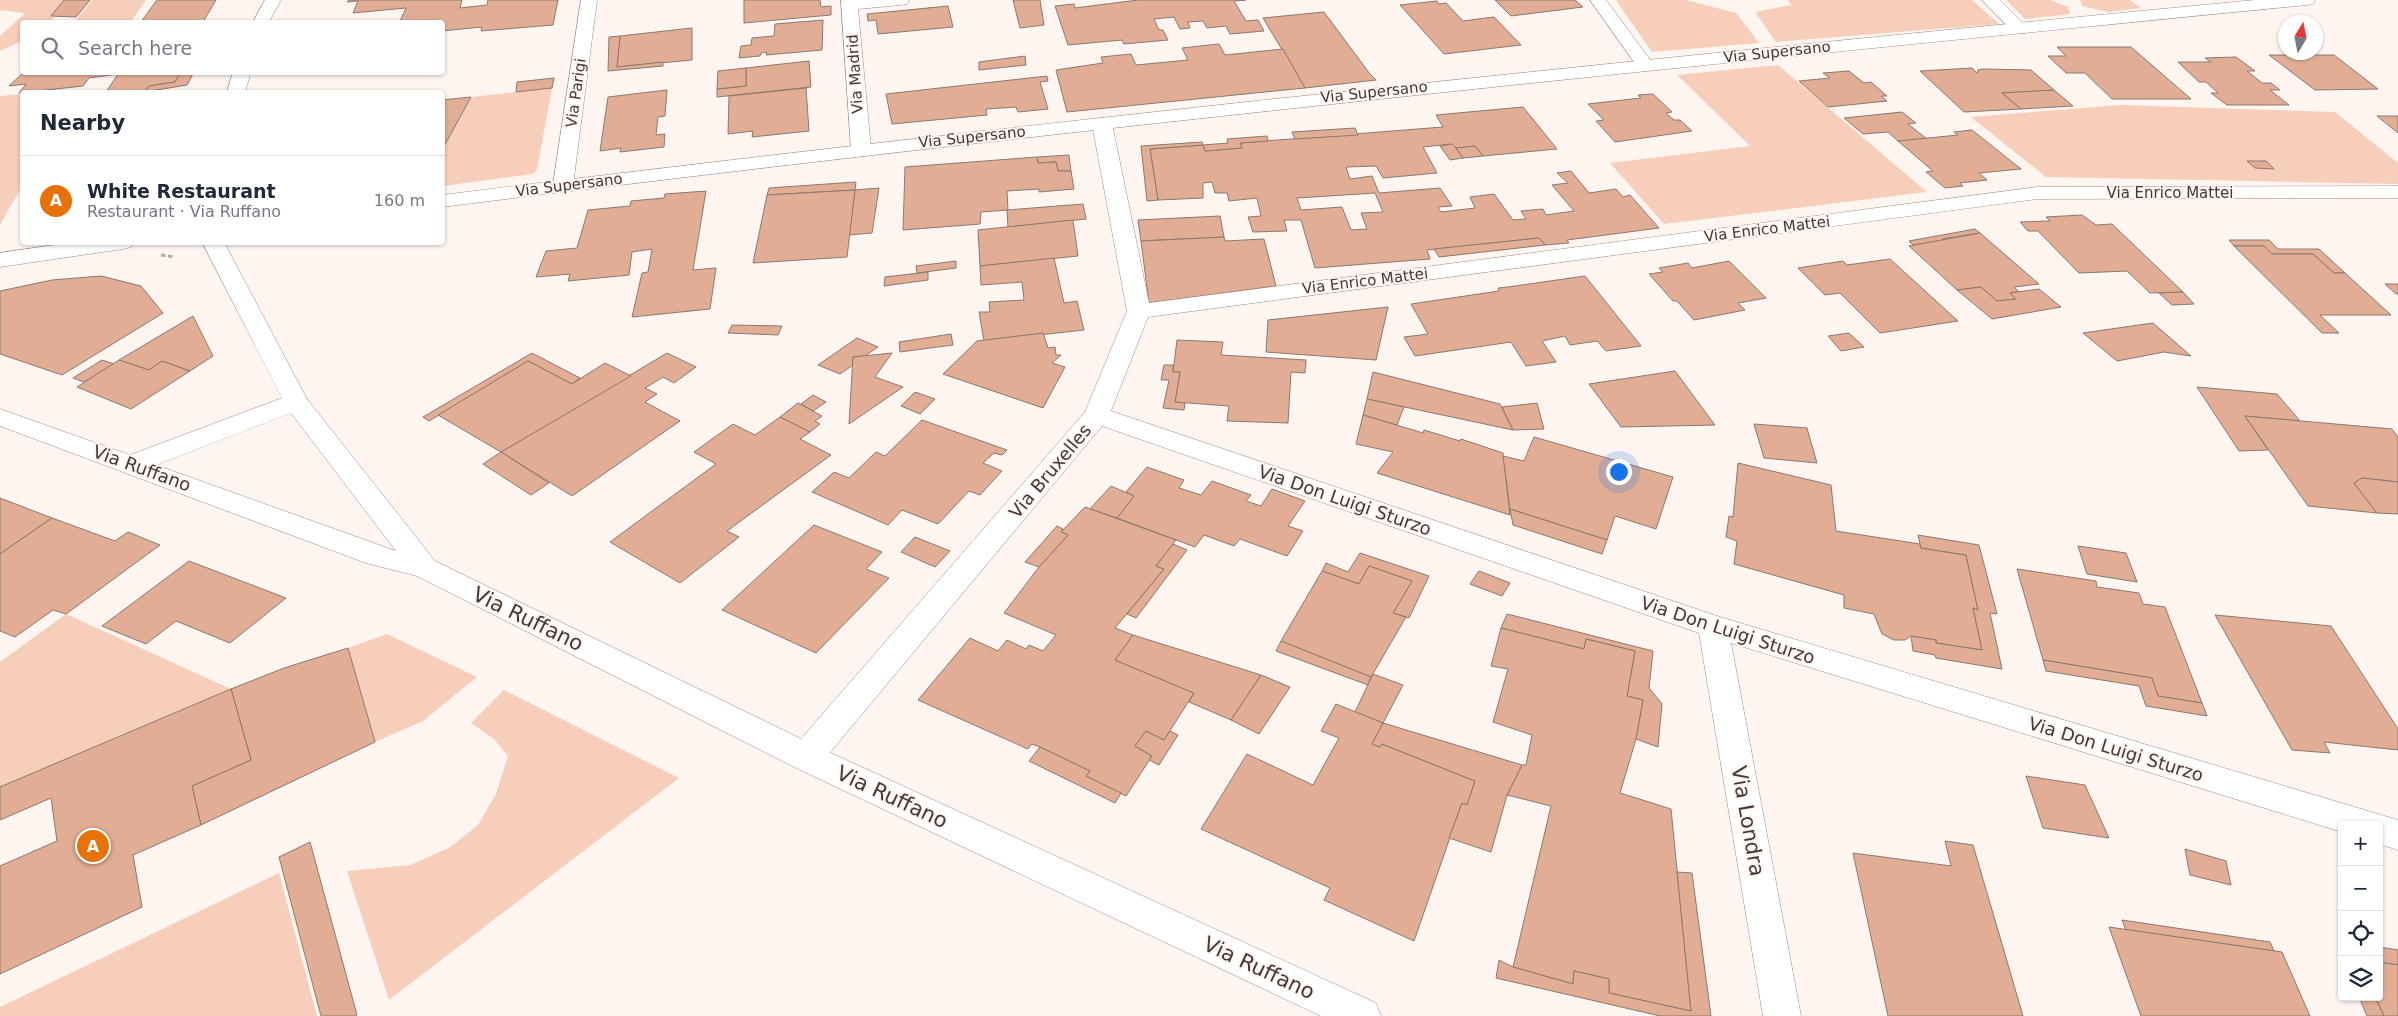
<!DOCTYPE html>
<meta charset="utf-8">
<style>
body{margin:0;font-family:"DejaVu Sans",sans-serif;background:#f6f6f7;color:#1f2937}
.controls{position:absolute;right:15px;bottom:15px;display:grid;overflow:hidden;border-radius:5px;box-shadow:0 1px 4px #0004}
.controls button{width:45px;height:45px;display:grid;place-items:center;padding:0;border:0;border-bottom:1px solid #e0e1e3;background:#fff;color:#1f2937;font:25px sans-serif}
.compass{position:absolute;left:2278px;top:15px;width:45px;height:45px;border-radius:50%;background:#fff;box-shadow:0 1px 4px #0004;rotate:10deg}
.you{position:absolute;left:1618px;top:471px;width:18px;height:18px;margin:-12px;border:4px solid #fff;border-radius:50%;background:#1a73e8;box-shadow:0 0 0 8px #1a73e833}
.badge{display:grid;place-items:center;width:32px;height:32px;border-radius:50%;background:#1a73e8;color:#fff;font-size:16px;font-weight:700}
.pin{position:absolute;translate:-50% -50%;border:2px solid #fff;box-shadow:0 1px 5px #0006}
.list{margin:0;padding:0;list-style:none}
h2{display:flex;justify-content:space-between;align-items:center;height:65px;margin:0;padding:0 20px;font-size:21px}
h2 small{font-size:16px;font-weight:400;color:#747a83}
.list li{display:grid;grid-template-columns:32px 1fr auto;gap:15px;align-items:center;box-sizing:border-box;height:90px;padding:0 20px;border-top:1px solid #e0e1e3}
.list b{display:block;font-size:19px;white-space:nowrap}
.list p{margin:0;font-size:16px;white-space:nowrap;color:#747a83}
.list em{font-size:16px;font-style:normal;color:#747a83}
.icon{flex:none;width:28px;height:28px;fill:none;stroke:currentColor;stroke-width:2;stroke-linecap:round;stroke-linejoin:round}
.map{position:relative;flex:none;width:2398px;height:1016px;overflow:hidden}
.search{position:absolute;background:#fff;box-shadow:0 1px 4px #0004;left:20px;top:20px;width:425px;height:55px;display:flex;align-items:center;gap:12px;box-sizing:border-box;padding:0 18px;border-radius:5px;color:#747a83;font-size:19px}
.panel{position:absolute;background:#fff;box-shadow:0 1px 4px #0004;left:20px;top:90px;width:425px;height:155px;border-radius:5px}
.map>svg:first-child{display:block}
</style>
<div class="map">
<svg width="2398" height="1016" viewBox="0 0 2398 1016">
<rect width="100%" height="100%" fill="#fef5f0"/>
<!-- green -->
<g fill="#f7ceba">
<path d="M0,0H88L66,3L50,22H22V41L0,51V36L25,13L0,10Z"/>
<path d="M92,0H146L132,20L74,22Z"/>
<path d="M1616,0H1686L1736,13L1759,43L1652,52Z"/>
<path d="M1788,0H1972L1999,24L1776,42L1755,12L1791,5Z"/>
<path d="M2006,0H2051L2068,7L2070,14L2025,19Z"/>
<path d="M2080,0H2130L2141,8L2108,12L2082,6Z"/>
<path d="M1778,65L1927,192L1664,224L1610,163L1750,146L1677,75Z"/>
<path d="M552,88L537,170L532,174L443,186L442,150L471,97Z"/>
<path d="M22,94V186L0,225V96Z"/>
<path d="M2121,105L2335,112L2398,163V184L2046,177L1971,117Z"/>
<path d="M66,614L231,689L0,787V662Z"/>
<path d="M387,634L477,677L423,721L375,742L348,648Z"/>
<path d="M504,690L679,778L389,1000L347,871L410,865L449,848L478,825L496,794L508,756L494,739L471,723Z"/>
<path d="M279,873L317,1016H0V1007Z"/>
</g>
<!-- building -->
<g fill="#e1ae95" stroke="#8c786f" fill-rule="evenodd">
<path d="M64,0H90L76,17L51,16Z"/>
<path d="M157,0H216L203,22H141Z"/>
<path d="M349,0H462L460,8L487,5L488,0H558L553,25L481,31L482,27L442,31V22L400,21L406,8L353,13L358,1L347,2Z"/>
<path d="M744,0H820L821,7L831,6V15L744,23Z"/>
<path d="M1013,0H1040L1044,25L1020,28Z"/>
<path d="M1138,0H1246L1234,1L1246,21L1258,20L1264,31L1230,34L1226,26L1207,28L1203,21L1188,22L1190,28L1180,29L1174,17L1154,19L1159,30H1163L1168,40L1124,44L1122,40L1068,45L1055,6L1074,4L1075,8Z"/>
<path d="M1495,0H1575L1583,7L1511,16Z"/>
<path d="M1437,1L1439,4L1446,3L1463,21L1494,17L1521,45L1444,54L1400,5Z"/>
<path d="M948,6L953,27L878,34L876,20L868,21L867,14Z"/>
<path d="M1324,12L1370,74L1376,80L1305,88L1263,18Z"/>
<path d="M823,20L822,50L766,55L767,52L761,53L760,56L739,58L741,46L751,45L752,38L774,36L775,24Z"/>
<path d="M692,28V60L617,67L620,36Z"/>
<path d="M620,36L617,67L663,62V66L608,71L609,37Z"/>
<path d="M1219,44L1225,55L1283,49L1305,88L1067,112L1056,70L1103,63L1101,57L1131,54L1136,65L1188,60L1182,48Z"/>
<path d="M2057,47H2131L2191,99H2112L2085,73H2066L2048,56H2066Z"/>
<path d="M2269,55H2334L2378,89L2315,90Z"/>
<path d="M1025,56L1026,65L979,70V62Z"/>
<path d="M2236,57L2255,71H2247L2262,83H2271L2280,90H2270L2289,105H2227L2211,93H2218L2206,82H2199L2178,62H2211L2205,58Z"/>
<path d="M809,61L811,87L717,97V89L746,86V68Z"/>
<path d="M746,68V86L717,89L718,71Z"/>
<path d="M1972,68L1977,73L1978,70L1983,69L2031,70L2054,90L2002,93L2021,109L1964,112L1920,71Z"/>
<path d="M1849,71L1864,83L1871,82L1887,96H1881L1887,101L1828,107L1799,81L1830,78L1823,73Z"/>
<path d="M24,72H181L175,82L149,86L145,92H106L118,74L89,78L83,86L19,93L26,84L9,86Z"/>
<path d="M181,72H194L187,85L145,92L149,86L175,82Z"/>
<path d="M1047,76L1048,81L1040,82L1048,109L1018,112L1016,107L986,109L987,115L892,124L886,94Z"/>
<path d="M554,78L552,88L516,92L517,82Z"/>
<path d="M806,88L809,131L752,137L753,131L728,134L729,96Z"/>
<path d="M667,90L665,116L658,117L656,135L665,134L664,147L620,152L621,148L600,151L608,97Z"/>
<path d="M2054,90L2073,106L2021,109L2002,93Z"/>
<path d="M1653,94L1672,112L1666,113L1674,120H1680L1692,131L1615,142L1596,121L1604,120L1588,104L1641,98L1638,95Z"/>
<path d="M471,97L453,130L442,150V100Z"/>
<path d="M1523,107L1557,149L1483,156L1475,146L1456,148L1452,144L1423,147L1437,173L1383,178L1376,166L1346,167L1350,179L1372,176L1379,193L1440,188L1452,206L1438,207L1441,212L1475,208L1470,197L1494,194L1513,220L1526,219L1521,211L1543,209L1546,215L1574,211L1552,185L1568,183L1557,173L1571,171L1589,193L1616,189L1623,197L1630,195L1659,228L1567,240L1569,243L1545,245L1539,238L1427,250L1430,259L1315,268L1301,220H1284L1287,231L1253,232L1248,217L1261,216L1257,198L1229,201L1227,193H1215L1212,182L1203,183V198L1158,200L1150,149L1203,145L1205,151L1242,148L1240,143L1443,127L1436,115ZM1375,193L1383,212L1361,213L1367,229L1351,230L1342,207L1301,210L1297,198Z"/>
<path d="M1902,112L1916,123L1908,124L1927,139L1898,141L1888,132L1863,134L1844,118Z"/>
<path d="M2377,116H2398V133Z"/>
<path d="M1355,128L1358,135L1295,139L1292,132Z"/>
<path d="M1972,130L2021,169L1979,173L1987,180L1960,183L1963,186L1945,188L1926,172L1933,171L1898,141L1958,135L1954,132Z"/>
<path d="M1267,136L1268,141L1240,143L1242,148L1205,151L1203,145L1228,143L1227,139Z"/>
<path d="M1202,142L1203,145L1150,149L1158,200L1147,201L1141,146Z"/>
<path d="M1452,144L1456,148L1463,158L1450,160L1440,146Z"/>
<path d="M1475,146L1483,156L1463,158L1456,148Z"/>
<path d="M1069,155L1071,171H1058L1056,162L1038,163L1037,157Z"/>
<path d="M1037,157L1038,163L1056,162L1058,171H1071L1074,189L1039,192V189L1007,191L1008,210L981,212L980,224L903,230L905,167Z"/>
<path d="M2247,161H2266L2274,169L2255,168Z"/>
<path d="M856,182L855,190L767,195L769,188Z"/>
<path d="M879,188L872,233L849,235L855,190Z"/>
<path d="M855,190L847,257L753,263L767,195Z"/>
<path d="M706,191L693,270L716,268L710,309L632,317L642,273L648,272L652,249L632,252L629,275L568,281L570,274L536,277L546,251L577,248L588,210L630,206L631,201L664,198L665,194Z"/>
<path d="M1083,204L1086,219L1008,227L1007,210Z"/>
<path d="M2082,215L2096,225L2112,224L2183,292L2150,293L2127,271L2079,273L2038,231H2028L2020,222L2050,221L2046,217Z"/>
<path d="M1220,216L1224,237L1141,241L1138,220Z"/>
<path d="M1073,220L1078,256L980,266L978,230Z"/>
<path d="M1975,229L1980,233L1942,239L1945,241L1913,245L1909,241Z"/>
<path d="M1980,233L2039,284L2014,287L2019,292L2010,293L2016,299L1997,301L1981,287L1957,290L1909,246Z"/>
<path d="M1224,237L1225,241L1264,239L1276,286L1149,303L1141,241Z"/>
<path d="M1539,238L1545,245L1439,257L1434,249Z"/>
<path d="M2229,240H2269L2278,249H2319L2345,273H2334L2313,254H2272L2264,246H2234Z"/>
<path d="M2234,246H2264L2272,254H2313L2334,273H2345L2391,315H2320L2339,333H2322Z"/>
<path d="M1054,258L1064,303L1077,301L1084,330L984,341L979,312H990L989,302L1024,300L1022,282L981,285L980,266Z"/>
<path d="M1890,259L1958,321L1880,333L1840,293L1825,295L1798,268L1843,261L1847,265Z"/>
<path d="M956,261V268L917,273L916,266Z"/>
<path d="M1729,261L1766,298L1738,303L1745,310L1694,320L1677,301H1673L1649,274L1663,272L1659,268L1688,263L1692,268Z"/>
<path d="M928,272V280L884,286L885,277Z"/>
<path d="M101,276L141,286L163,313L62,375L0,354V291L52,280Z"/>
<path d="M1585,276L1641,346L1606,351L1597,341L1570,345L1565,336L1542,341L1556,362L1526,366L1511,342L1415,356L1404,337L1428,334L1411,304L1499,291L1498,288L1508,287Z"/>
<path d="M2385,284H2398V294H2396Z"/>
<path d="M1981,287L1997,301L2016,299L2010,293L2039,289L2061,307L1992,319L1957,290Z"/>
<path d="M2183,292L2194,304L2172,305L2159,293Z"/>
<path d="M1388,307L1376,360L1266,352L1268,320Z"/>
<path d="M193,316L213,356L190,371L162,361L149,370L119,360Z"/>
<path d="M2153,323L2191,356L2164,352L2117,361L2083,333Z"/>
<path d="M732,325L782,326L778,335L728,333Z"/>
<path d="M1043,333L1048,348L1055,347L1056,355H1061L1052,363L1065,367L1043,408L943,374L977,341Z"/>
<path d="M1849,333L1864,347L1841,351L1828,336Z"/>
<path d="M951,334L953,345L900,352L899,342Z"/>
<path d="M857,338L878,347L865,356L853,357V365L840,374L818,365Z"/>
<path d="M1177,340L1223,342L1221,355L1306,360L1305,373L1291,372L1288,423L1227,421L1229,406L1175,402L1180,372H1173Z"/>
<path d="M532,353L580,378L572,384L528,361L429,421L423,417Z"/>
<path d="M667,353L696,367L674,383L663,377L645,388L657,394L645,402L680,421L572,496L501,452Z"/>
<path d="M892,353L875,377L903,387L849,424L853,357Z"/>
<path d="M102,360L114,364L84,382L73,378Z"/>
<path d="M119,360L149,370L162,361L190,371L131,409L77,387Z"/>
<path d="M528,361L572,384L605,363L631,376L501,452L438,415Z"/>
<path d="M1164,365H1173V372H1180L1175,402L1185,403L1184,410L1163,408L1169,380H1161Z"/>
<path d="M1675,371L1715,425L1621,427L1589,384Z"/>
<path d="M1373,372L1500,404L1513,430L1367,399Z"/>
<path d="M2197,387L2277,394L2300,421L2245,416L2268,450L2239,451Z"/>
<path d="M915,392L935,399L920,414L901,406Z"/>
<path d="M813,395L826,402L813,411L801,404Z"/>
<path d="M1367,399L1404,407L1397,425L1363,415Z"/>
<path d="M798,403L822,416L815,421L820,424L810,432L780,417Z"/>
<path d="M1537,403L1544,429L1513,430L1502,407Z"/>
<path d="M1363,415L1423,433L1424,430L1460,441L1461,439L1503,453L1510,515L1377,473L1393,452L1356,444Z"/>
<path d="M2245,416L2392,429L2398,437V482L2362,478L2354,483L2377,513L2308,506Z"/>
<path d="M780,417L810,432L800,439L831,455L727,531L739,537L680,583L610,542L716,464L694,452L733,424L755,435Z"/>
<path d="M922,420L1007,450L1002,455L994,453L983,463L1002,471L980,495L969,491L938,524L902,510L888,525L812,492L834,472L849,478L876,452L885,456Z"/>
<path d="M1754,424L1807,428L1817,463L1764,458Z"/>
<path d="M1534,437L1673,477L1656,529L1615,516L1607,540L1510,509L1503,456L1524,461Z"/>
<path d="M501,452L549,483L531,495L483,464Z"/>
<path d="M1738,463L1831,485L1836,531L1920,544L1921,548L1966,555L1978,610L1973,608L1982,650L1936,643V640L1911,636L1905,640H1894L1882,634L1874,614L1844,608V595L1734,564L1737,541L1726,537L1729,516L1733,517Z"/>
<path d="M1147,467L1184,480L1179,488L1201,495L1212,481L1251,495L1246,501L1261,506L1272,489L1305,501L1288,526L1303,531L1287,556L1240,539L1234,546L1204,535L1195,547L1117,518L1134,496L1126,492Z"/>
<path d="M2362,478L2398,482V514L2377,513L2354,483Z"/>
<path d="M1111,486L1134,496L1117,518L1090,509Z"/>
<path d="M0,498L52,518L0,554Z"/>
<path d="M1085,507L1176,540L1156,566L1164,569L1115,628L1133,635L1115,660L1194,693L1164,740L1146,731L1135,746L1152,756L1126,796L1086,776L1090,771L1040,747L1032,744L1028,749L918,700L970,638L998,651L1007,640L1026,649L1029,645L1043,651L1056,635L1004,613L1039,567L1068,535L1061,532Z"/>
<path d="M1510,509L1607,540L1602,554L1513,525Z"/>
<path d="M52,518L115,541L128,532L160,545L66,614L53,610L15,637L0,631V554Z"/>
<path d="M814,525L882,552L866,569L889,578L816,653L722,610Z"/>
<path d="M1057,526L1063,529L1061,532L1068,535L1039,567L1025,562Z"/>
<path d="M1918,535L1979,545L1997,614L1990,613L2002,669L1936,658L1935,655L1913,651L1911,636L1936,640V643L1982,650L1973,608L1978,610L1966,555L1921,548Z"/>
<path d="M915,537L950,551L935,567L901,552Z"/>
<path d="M1173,544L1187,550L1136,618L1127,614L1164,569L1156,566Z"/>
<path d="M2078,546L2126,553L2137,582L2087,574Z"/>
<path d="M1360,553L1429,576L1409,618L1393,613L1412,581L1369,566L1359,584L1322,571L1326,563L1348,572Z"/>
<path d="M189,561L286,598L230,643L176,621L146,644L102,626Z"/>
<path d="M1369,566L1412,581L1393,613L1406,617L1371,677L1281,641L1322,571L1359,584Z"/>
<path d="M2017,569L2096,581L2097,587L2139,593L2143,604L2165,607L2202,703L2158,696L2152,678L2043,660Z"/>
<path d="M1479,571L1510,583L1502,596L1470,584Z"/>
<path d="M1507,614L1653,651L1649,688L1662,704L1658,747L1636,739L1643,700L1627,696L1635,651L1586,639L1584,649L1501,628Z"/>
<path d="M2215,615L2331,626L2398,729V750L2324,742L2330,753L2292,750Z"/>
<path d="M1501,628L1584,649L1586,639L1635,651L1627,696L1643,700L1636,739L1620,793L1671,809L1691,1011L1609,993V979L1574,971L1573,984L1513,967L1551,806L1507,795L1522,765H1526L1532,735L1493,722L1508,669L1491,666Z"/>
<path d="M1133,635L1261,675L1231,720L1189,702L1194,693L1115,660Z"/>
<path d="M1281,641L1371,677L1368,685L1276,651Z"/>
<path d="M348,648L375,742L201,825L192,786L251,760L231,689L284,668Z"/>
<path d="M2043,660L2152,678L2158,696L2202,703L2207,716L2146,706L2139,686L2046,671Z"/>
<path d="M1373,674L1403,685L1383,723L1355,712Z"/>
<path d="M1261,675L1290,687L1259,734L1231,720Z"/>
<path d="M231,689L251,760L192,786L201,825L133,855L142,907L0,974V866L57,841L51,798L0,820V787Z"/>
<path d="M1336,704L1383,723L1372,744L1380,747L1382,744L1475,781L1467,805L1462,803L1414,941L1324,900L1330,888L1201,829L1247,754L1313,785L1339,738L1321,731Z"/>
<path d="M1383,723L1522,765L1507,795L1491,852L1449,838L1462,803L1467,805L1475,781L1382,744L1380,747L1372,744Z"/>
<path d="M1146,731L1164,740L1170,731L1178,735L1159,765L1149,760L1152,756L1135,746Z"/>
<path d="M1040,747L1090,771L1086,776L1121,793L1115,803L1029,761Z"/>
<path d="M2026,776L2085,785L2109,838L2043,828Z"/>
<path d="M1945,841L1973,845L2023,1016H1888L1853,853L1951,866Z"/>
<path d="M310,842L357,1015L355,1016H321L279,857Z"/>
<path d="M2185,849L2226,861L2231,885L2190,875Z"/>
<path d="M1677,872L1692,873L1711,1016H1660L1496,978L1499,960L1513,967L1573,984L1574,971L1609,979V993L1691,1011Z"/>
<path d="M2122,920L2270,942L2274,951L2126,930Z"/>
<path d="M2109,927L2282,952L2310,1016H2141Z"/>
<path d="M2379,947L2398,950V965L2379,962Z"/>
<path d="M2379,962L2398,965V1016H2384L2375,997H2379Z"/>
<path d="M2359,997H2375L2384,1016H2367Z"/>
</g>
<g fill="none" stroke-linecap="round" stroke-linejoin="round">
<defs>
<g id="minor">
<path d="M581,0H597L573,185L570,189L563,191L556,189L553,185Z"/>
<path d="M841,0H909L907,4L901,5L858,9L871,149L868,153H854L851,149Z"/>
<path d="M1590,0H1606L1654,65L1651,69H1639Z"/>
<path d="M1982,0H2000L2029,29L2026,33H2014Z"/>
<path d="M1102,118L1109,120L1112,124L1149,303L2037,187L2398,186V198L2037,199L1148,317L1111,411L1720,617L2398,820V850L2379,844V825H2342V832L1731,643L1801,1016H1763L1699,633L1102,426L818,767L806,771L794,767L790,757L794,747L1085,412L1127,311L1092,124L1095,120Z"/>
</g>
<g id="tertiary">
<path d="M265,0H281L269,22H253Z"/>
<path d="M2255,0H2315L2313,4L2307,5C1685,66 1063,129 442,207V195C1046,120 1650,58 2255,0Z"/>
<path d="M233,72H251L245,92H227Z"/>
<path d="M75,242H134L131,247L123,249L0,267V253Z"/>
<path d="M202,242H224L307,399L435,561L818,747L1376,1003L1381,1016H1321L794,767L417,576L366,563L0,426V409L130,455L282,398ZM291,413L396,551L156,465Z"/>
</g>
</defs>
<!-- minor casing -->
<use href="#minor" stroke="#a08c82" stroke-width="1"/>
<!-- tertiary casing -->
<use href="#tertiary" stroke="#a08c82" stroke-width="1"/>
<!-- path -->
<path stroke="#b4aba6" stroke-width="3" stroke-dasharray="4.5 2.5" stroke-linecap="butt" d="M161,255L175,257"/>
<!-- minor -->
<use href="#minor" fill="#fff" fill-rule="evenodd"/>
<!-- tertiary -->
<use href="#tertiary" fill="#fff" fill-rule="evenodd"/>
</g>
<g text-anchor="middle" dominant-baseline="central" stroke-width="4" stroke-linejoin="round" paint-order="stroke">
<!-- far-street labels -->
<g font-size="15" fill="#433a36" stroke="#fef5f0">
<text transform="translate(1777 52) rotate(-6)">Via Supersano</text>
<text transform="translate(855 74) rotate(-94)">Via Madrid</text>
<text transform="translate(1374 92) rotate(-6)">Via Supersano</text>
<text transform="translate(576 93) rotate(-82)">Via Parigi</text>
<text transform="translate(972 137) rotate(-6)">Via Supersano</text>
<text transform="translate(569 185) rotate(-7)">Via Supersano</text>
<text x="2170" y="193">Via Enrico Mattei</text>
<text transform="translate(1767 229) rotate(-7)">Via Enrico Mattei</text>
<text transform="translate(1365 281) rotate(-7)">Via Enrico Mattei</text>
</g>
<!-- street labels -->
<g font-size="18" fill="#433a36" stroke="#fef5f0">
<text transform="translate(142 468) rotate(20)">Via Ruffano</text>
<text transform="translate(1050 471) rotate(-50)">Via Bruxelles</text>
<text transform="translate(1345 500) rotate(19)">Via Don Luigi Sturzo</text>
<text transform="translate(1728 630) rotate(18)">Via Don Luigi Sturzo</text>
<text transform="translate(2116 749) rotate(17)">Via Don Luigi Sturzo</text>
</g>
<!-- near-street labels -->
<g font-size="21" fill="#433a36" stroke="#fef5f0">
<text transform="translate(528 619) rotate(26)">Via Ruffano</text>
<text transform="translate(892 797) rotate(25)">Via Ruffano</text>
<text transform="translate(1748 821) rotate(80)">Via Londra</text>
<text transform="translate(1259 968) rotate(25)">Via Ruffano</text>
</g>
</g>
</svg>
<div class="controls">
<button>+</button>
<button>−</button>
<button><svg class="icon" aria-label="locate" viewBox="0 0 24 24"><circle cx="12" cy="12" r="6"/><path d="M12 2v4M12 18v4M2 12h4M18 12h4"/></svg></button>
<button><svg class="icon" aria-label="layers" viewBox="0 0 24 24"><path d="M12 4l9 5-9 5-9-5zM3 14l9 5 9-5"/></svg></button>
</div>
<svg class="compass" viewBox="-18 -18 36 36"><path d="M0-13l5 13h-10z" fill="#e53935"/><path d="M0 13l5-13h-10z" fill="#747a83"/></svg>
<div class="you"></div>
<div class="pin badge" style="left:93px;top:846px;background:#e8710a">A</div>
<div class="search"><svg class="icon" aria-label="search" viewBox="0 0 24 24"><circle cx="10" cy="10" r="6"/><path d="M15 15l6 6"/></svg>Search here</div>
<section class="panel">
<h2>Nearby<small></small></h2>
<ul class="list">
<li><span class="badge" style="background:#e8710a">A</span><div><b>White Restaurant</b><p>Restaurant · Via Ruffano</p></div><em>160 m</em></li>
</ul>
</section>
</div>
